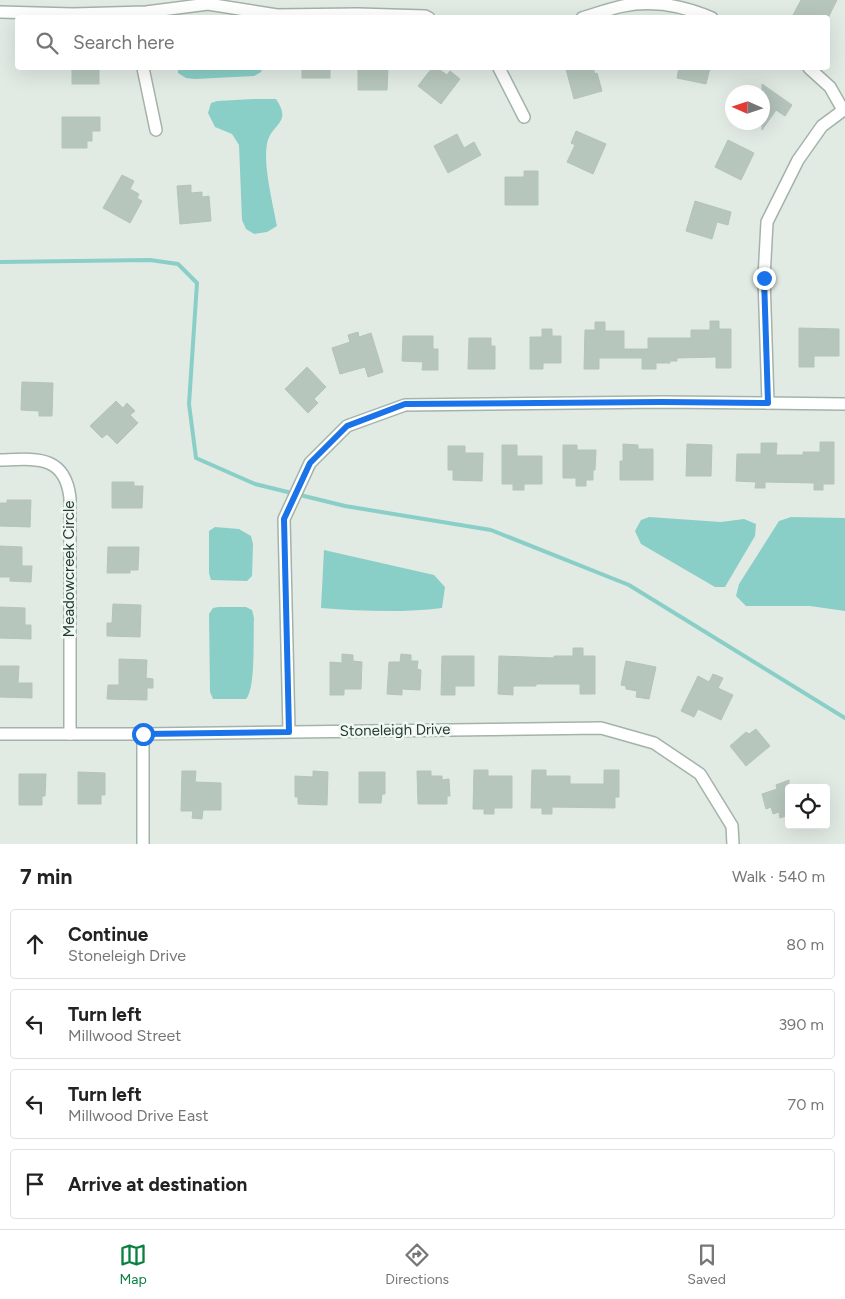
<!DOCTYPE html>
<meta charset="utf-8">
<style>
body{margin:0;font-family:Figtree,sans-serif;background:#f6f6f6;color:#222}
.controls{position:absolute;right:15px;bottom:15px;display:grid;overflow:hidden;border-radius:5px;box-shadow:0 5px 20px #0002}
.controls button{width:45px;height:45px;display:grid;place-items:center;padding:0;border:0;border-bottom:1px solid #e0e0e0;background:#fff;color:#222;font:25px sans-serif}
.compass{position:absolute;left:725px;top:85px;width:45px;height:45px;border-radius:50%;background:#fff;box-shadow:0 5px 20px #0002;rotate:273deg}
.stop{position:absolute;width:15px;height:15px;margin:-11px;border:4px solid #1a73e8;border-radius:50%;background:#fff}
.stop.end{background:#1a73e8;border-color:#fff;box-shadow:0 1px 5px #0008}
.list{margin:0;padding:0;list-style:none}
h2{display:flex;justify-content:space-between;align-items:center;height:65px;margin:0;padding:0 20px;font-size:21px}
h2 small{font-size:16px;font-weight:400;color:#767676}
.list li{display:grid;grid-template-columns:32px 1fr auto;gap:15px;align-items:center;box-sizing:border-box;height:70px;margin:0 10px 10px;padding:0 10px;border:1px solid #e0e0e0;border-radius:5px}
.list b{display:block;font-size:19px;white-space:nowrap}
.list p{margin:0;font-size:16px;white-space:nowrap;color:#767676}
.list em{font-size:16px;font-style:normal;color:#767676}
.icon{flex:none;width:28px;height:28px;fill:none;stroke:currentColor;stroke-width:2;stroke-linecap:round;stroke-linejoin:round}
.map{position:relative;flex:none;width:845px;height:844px;overflow:hidden}
.search{position:absolute;background:#fff;box-shadow:0 5px 20px #0002;left:15px;right:15px;top:15px;height:55px;display:flex;align-items:center;gap:12px;box-sizing:border-box;padding:0 18px;border-radius:5px;color:#767676;font-size:19px}
.sheet{height:385px;background:#fff}
nav{display:flex;justify-content:space-around;align-items:center;box-sizing:border-box;height:70px;border-top:1px solid #e0e0e0;background:#fff;font-size:14px;color:#767676}
nav a{display:grid;justify-items:center;gap:2px}
nav .on{color:#0b8043}
.map>svg:first-child{display:block}
</style>
<div class="map">
<svg width="845" height="844" viewBox="0 0 845 844">
<rect width="100%" height="100%" fill="#e1ebe4"/>
<!-- water -->
<g fill="#8acfc7">
<path d="M178,68H263L261,72L254,76L195,79L186,78L178,73Z"/>
<path d="M253,99H276C293,124 271,123 267,144C263,165 273,204 277,226L267,232L254,234L246,229L242,220L239,145L232,134L215,127L208,113L211,103L217,101Z"/>
<path d="M649,517L721,522L744,519L756,524L755,536L725,587H715L641,544L635,531L641,520Z"/>
<path d="M791,517L845,518V611L810,606H746L736,596L739,584L779,521Z"/>
<path d="M215,527L239,529L251,536L253,544L252,576L247,581L211,580L209,573V531Z"/>
<path d="M324,550L434,575L445,587L442,608C403,613 361,611 321,608Z"/>
<path d="M218,607H246L252,610L254,618C253,635 256,689 246,699H213L210,692L209,614L213,608Z"/>
</g>
<g fill="none" stroke-linecap="round" stroke-linejoin="round">
<!-- stream -->
<path stroke="#8acfc7" stroke-width="4" d="M0,262L150,260L178,264L197,283L189,404L196,458L255,484L345,506L491,530L629,585L845,718"/>
</g>
<!-- building -->
<g fill="#b6c6bc" stroke="#b3c4b9">
<path d="M801,0H837L828,18H799L793,15Z"/>
<rect x="72" y="68" width="27" height="16"/>
<rect x="302" y="68" width="28" height="10"/>
<path d="M358,68H388L387,90H358Z"/>
<path d="M432,68H437L447,75L450,71L460,79L441,104L418,86Z"/>
<path d="M572,68H593L595,74L597,73L602,91L574,99L566,69Z"/>
<path d="M679,68H710L706,84L677,78Z"/>
<path d="M762,84L792,105L785,116L776,110L762,130Z"/>
<path d="M62,117H100V131H92V141H87V148H62Z"/>
<path d="M576,131L606,144L593,174L567,162L575,145L571,143Z"/>
<path d="M457,134L464,148L474,142L481,155L448,173L434,146Z"/>
<path d="M728,140L754,153L741,180L715,167Z"/>
<path d="M524,171H538V205H505V177H524Z"/>
<path d="M122,175L134,181L130,189L139,194L137,198L142,201L130,223L103,208Z"/>
<path d="M191,185V193L202,192V197L209,196L211,221L180,224L177,186Z"/>
<path d="M695,201L731,212L728,225L717,222L712,239L686,231Z"/>
<path d="M710,321H719V329H731V368H716V357L677,358V361H670V363H656V369H642V358H599V369H584L585,330H595V322H605V331H624V349H648V338H691V330H710Z"/>
<path d="M799,328L839,329V356H814V367H799Z"/>
<path d="M542,329H552V336H561V363H543V369H530V337H542Z"/>
<path d="M358,332L359,337L371,333L383,372L368,377L365,367L340,374L332,348L350,342L348,335Z"/>
<path d="M403,336H433V349H438V370H422L423,362L402,361Z"/>
<path d="M469,338H491V346H495V369H468Z"/>
<path d="M307,367L326,387L314,399L318,403L308,413L285,389Z"/>
<path d="M22,382L53,383L52,416H39V411L21,410Z"/>
<path d="M116,401L123,408L127,403L135,411L130,415L138,423L117,444L107,434L102,438L90,426Z"/>
<path d="M820,442H834V484H823V490H814V483L765,482V488H755L756,482L736,481L737,454H761V443H777L776,455H803V452H820Z"/>
<path d="M623,444L638,445V449H653V480H620V461H623Z"/>
<path d="M687,444L712,445L711,476H686Z"/>
<path d="M502,445H517V456H542V484H524V490H513V484H502Z"/>
<path d="M563,445H577V450H596L595,470H593V480H586V486H576V478H563Z"/>
<path d="M448,446H465V453H483L482,481L453,480V470H448Z"/>
<path d="M112,482H134V486H143L142,508H112Z"/>
<path d="M7,500H31L30,527L0,526V503H7Z"/>
<path d="M0,546L22,547V566H32L31,582L10,581V577H0Z"/>
<path d="M108,547H139L138,570H130V573H107Z"/>
<path d="M113,604L141,605L140,637L107,636V623H112Z"/>
<path d="M0,607L25,608V625H31V639L0,638Z"/>
<path d="M573,648H583V656H595V694H580V684H536V686H513V695L498,694L499,656L554,658V656H573Z"/>
<path d="M342,654L353,655V661L362,662L361,689H344V695H330V662L342,663Z"/>
<path d="M401,654L411,655V661H418L417,669L421,670L420,690L402,689V695L387,694L389,662H400Z"/>
<path d="M442,656H474V686H455V695H441Z"/>
<path d="M119,659L147,660L146,678L153,679V688H147V700L107,699L108,685H119Z"/>
<path d="M626,661L656,667L649,699L636,697L637,691L626,689V686L621,685Z"/>
<path d="M0,666H19L18,683H32V698L0,697Z"/>
<path d="M713,674L723,678L718,688L733,695L721,720L698,709L694,717L681,711L698,676L709,682Z"/>
<path d="M756,729L770,746L746,766L730,746L746,732L749,734Z"/>
<path d="M474,770H488V776H512V808H494V814H484V809H473Z"/>
<path d="M532,770H546V776H570V784H604V770H619V797H615V808L552,807V814H542V808H531Z"/>
<path d="M182,771H196L195,782L221,783V810H203L202,819L192,818L193,811H181Z"/>
<path d="M313,771L328,772L327,805L298,804V797H295V776L313,777Z"/>
<path d="M417,771H431V776H442V780L449,779L450,796H447V804H418Z"/>
<path d="M78,772L105,773V795H101V804H78Z"/>
<path d="M359,772H385V794H382L381,803H359Z"/>
<path d="M19,774H46L45,796H42V805H19Z"/>
<path d="M789,780V815L780,818L779,812L773,814L771,807L766,809L762,794L777,789L776,785Z"/>
</g>
<g fill="none" stroke-linecap="round" stroke-linejoin="round">
<defs>
<g id="street">
<path d="M0,12L73,14L146,12L208,4L277,15L358,14L425,16L429,18"/>
<path d="M582,18C595,14 609,9 623,6C653,0 684,6 712,18"/>
<path d="M143,68L156,130"/>
<path d="M499,68L524,117"/>
<path d="M809,68L830,87L843,110"/>
<path d="M768,403L764,278L767,222L798,160L822,126L845,109"/>
<path d="M0,460C35,459 65,454 70,498V734"/>
<path d="M289,731L284,519L310,463L347,426L405,405L662,402L845,404"/>
<path d="M0,734H143L601,728L654,743L700,774L732,826L733,844"/>
<path d="M143,844V734"/>
</g>
</defs>
<!-- street casing -->
<use href="#street" stroke="#a4b3a9" stroke-width="14"/>
<!-- street -->
<use href="#street" stroke="#fff" stroke-width="11"/>
</g>
<g fill="none" stroke-linecap="round" stroke-linejoin="round">
<!-- route -->
<path stroke="#1a73e8" stroke-width="6" d="M143,734L289,732L284,519L310,463L347,426L405,404L662,402L768,403L764,278"/>
</g>
<g text-anchor="middle" dominant-baseline="central" stroke-width="5" stroke-linejoin="round" paint-order="stroke">
<!-- street labels -->
<g font-size="15" fill="#223b2d" stroke="#f1f8f3">
<text transform="translate(69 569) rotate(-90)">Meadowcreek Circle</text>
<text transform="translate(395 730) rotate(-1)">Stoneleigh Drive</text>
</g>
</g>
</svg>
<div class="controls">
<button><svg class="icon" aria-label="locate" viewBox="0 0 24 24"><circle cx="12" cy="12" r="6"/><path d="M12 2v4M12 18v4M2 12h4M18 12h4"/></svg></button>
</div>
<svg class="compass" viewBox="-18 -18 36 36"><path d="M0-13l5 13h-10z" fill="#e53935"/><path d="M0 13l5-13h-10z" fill="#767676"/></svg>
<div class="stop" style="left:143px;top:734px"></div>
<div class="stop end" style="left:764px;top:278px"></div>
<div class="search"><svg class="icon" aria-label="search" viewBox="0 0 24 24"><circle cx="10" cy="10" r="6"/><path d="M15 15l6 6"/></svg>Search here</div>
</div>
<section class="sheet">
<h2>7 min<small>Walk · 540 m</small></h2>
<ul class="list">
<li><svg class="icon" aria-label="ahead" viewBox="0 0 24 24"><path d="M12 20V5M6 11l6-6 6 6"/></svg><div><b>Continue</b><p>Stoneleigh Drive</p></div><em>80 m</em></li>
<li><svg class="icon" aria-label="left" viewBox="0 0 24 24"><path d="M17 20v-9H6M10 6l-5 5 5 5"/></svg><div><b>Turn left</b><p>Millwood Street</p></div><em>390 m</em></li>
<li><svg class="icon" aria-label="left" viewBox="0 0 24 24"><path d="M17 20v-9H6M10 6l-5 5 5 5"/></svg><div><b>Turn left</b><p>Millwood Drive East</p></div><em>70 m</em></li>
<li><svg class="icon" aria-label="arrive" viewBox="0 0 24 24"><path d="M6 21V4h12l-3 4 3 4H6"/></svg><div><b>Arrive at destination</b></div></li>
</ul>
</section>
<nav>
<a class="on"><svg class="icon" aria-label="map" viewBox="0 0 24 24"><path d="M3 6l6-2 6 2 6-2v14l-6 2-6-2-6 2zM9 4v14M15 6v14"/></svg>Map</a>
<a><svg class="icon" aria-label="directions" viewBox="0 0 24 24"><path d="M12 3l9 9-9 9-9-9zM9 14v-3h6M13 9l2 2-2 2"/></svg>Directions</a>
<a><svg class="icon" aria-label="saved" viewBox="0 0 24 24"><path d="M7 4h10v16l-5-4-5 4z"/></svg>Saved</a>
</nav>
